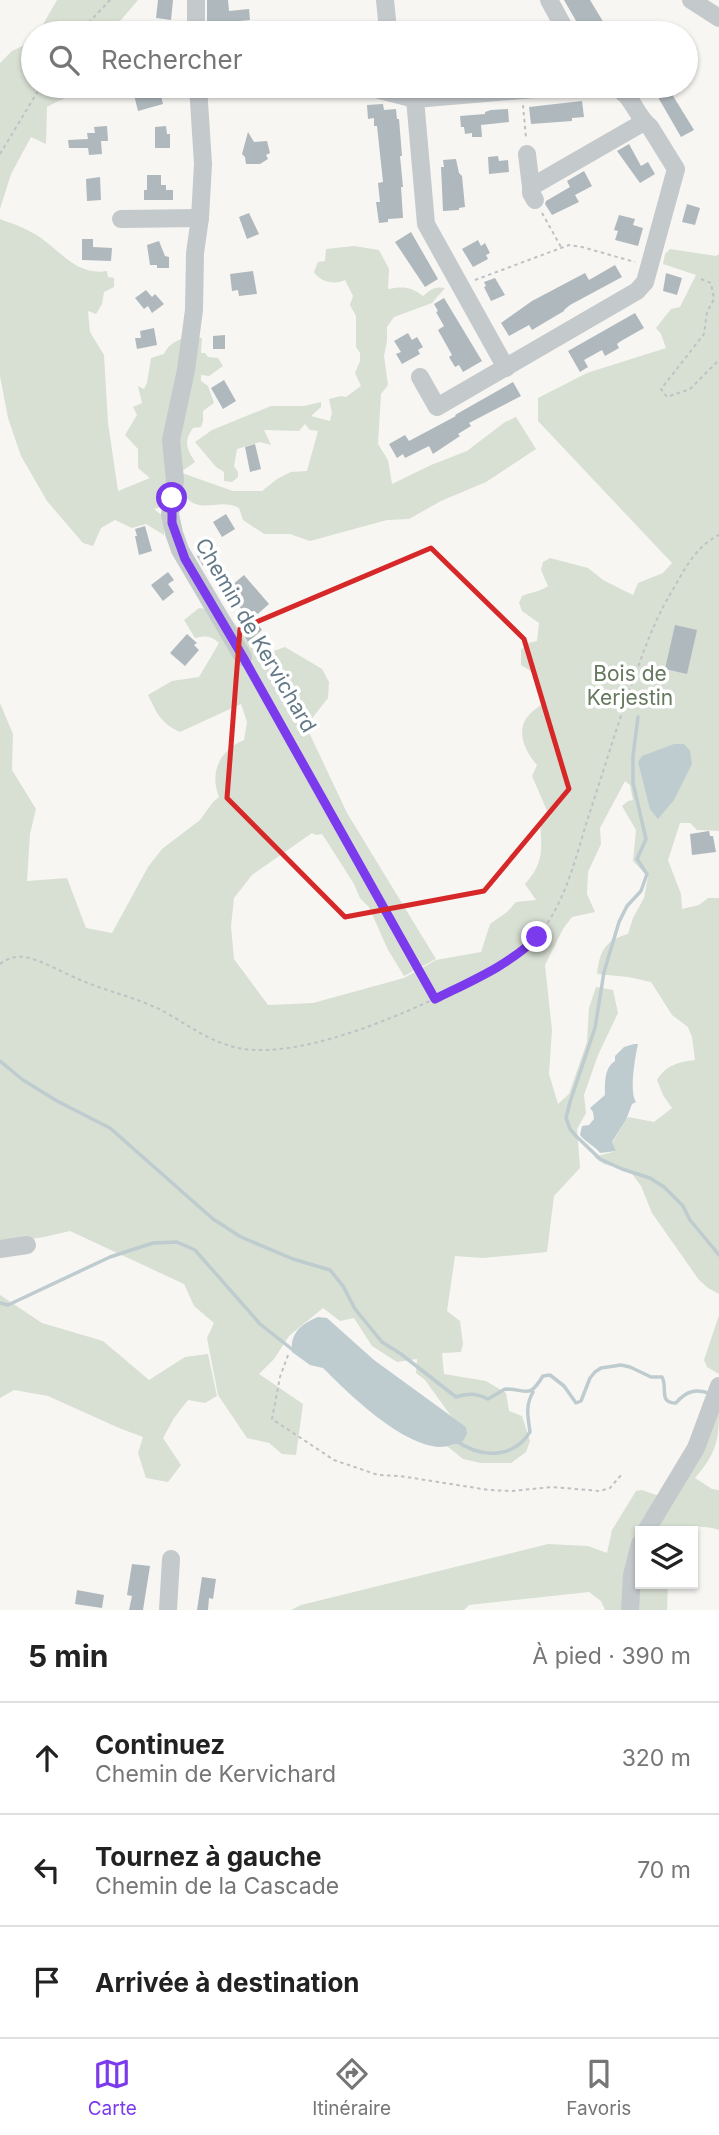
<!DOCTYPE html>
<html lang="fr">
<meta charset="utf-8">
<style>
body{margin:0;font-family:Inter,sans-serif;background:#f6f6f6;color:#222}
.controls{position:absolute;right:21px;bottom:21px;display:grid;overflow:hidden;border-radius:0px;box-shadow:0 2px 5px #0004}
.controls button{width:63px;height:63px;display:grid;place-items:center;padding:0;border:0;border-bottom:2px solid #e0e0e0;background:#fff;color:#222;font:35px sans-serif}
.stop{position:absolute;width:21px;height:21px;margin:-16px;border:5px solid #7c3aed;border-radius:50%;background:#fff}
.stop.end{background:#7c3aed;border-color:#fff;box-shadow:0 2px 7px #0008}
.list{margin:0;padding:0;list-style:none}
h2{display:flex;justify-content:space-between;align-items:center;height:91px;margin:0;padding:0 28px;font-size:30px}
h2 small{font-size:23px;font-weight:400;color:#767676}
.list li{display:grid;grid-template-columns:46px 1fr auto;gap:21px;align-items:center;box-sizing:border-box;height:112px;padding:0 28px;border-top:2px solid #e0e0e0}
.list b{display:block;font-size:26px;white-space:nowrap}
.list p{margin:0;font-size:23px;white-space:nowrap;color:#767676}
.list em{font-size:23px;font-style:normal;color:#767676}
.icon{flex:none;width:38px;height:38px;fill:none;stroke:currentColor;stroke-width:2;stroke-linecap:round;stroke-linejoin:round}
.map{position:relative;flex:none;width:719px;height:1610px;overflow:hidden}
.search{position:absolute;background:#fff;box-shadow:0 2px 5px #0004;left:21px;right:21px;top:21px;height:77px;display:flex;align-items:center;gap:18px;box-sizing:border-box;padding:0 24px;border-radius:38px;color:#767676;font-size:26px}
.sheet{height:427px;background:#fff}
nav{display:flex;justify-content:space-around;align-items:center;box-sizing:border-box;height:98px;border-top:2px solid #e0e0e0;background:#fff;font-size:19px;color:#767676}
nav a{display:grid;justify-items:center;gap:4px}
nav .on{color:#7c3aed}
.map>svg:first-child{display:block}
</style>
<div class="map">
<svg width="719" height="1610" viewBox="0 0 719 1610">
<rect width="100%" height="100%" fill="#f7f6f3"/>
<!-- green -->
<g fill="#d8dfd3">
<path d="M57,0H138L121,20L100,33H38Z"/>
<path d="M33,41V86H84C75,95 59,100 47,107L46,144L31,137L11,174L0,209V63L12,51Z"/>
<path d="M0,219C10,223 21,226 31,232C57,245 74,277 107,271L108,277L114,278V287L104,292L102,304L96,314L88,311L90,332L104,355L108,423L118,491L150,478L138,468V449L125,435L137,415L133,407L142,403L138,386L144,389L147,383L151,358L164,354C171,339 186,336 202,338L201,353H205L208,357L218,358L223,366L209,376L201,375V381L208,386L214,403L203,411V421L201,427L193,428C183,442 187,449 195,462L178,474L166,506L154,509L164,517V535L146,524L132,528L115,520L101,528L93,546L83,543L47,501L21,456L8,418L0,376Z"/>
<path d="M354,246L379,250L389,269L388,289C403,286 412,287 423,296C431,289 435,286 445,288L432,303L394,317L387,327V341L384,356L388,385L381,394L378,444L388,460L392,484L431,465L467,451L505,422L516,417L536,449L486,482L441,501L409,519L387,520L310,541L290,534H264L243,520L239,508C222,498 204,512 190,501C186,498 182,491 179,487L182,473L233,491H262L277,479L291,472L307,471L318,431L310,430L305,424L299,431L264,430L271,445L260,442L237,449L234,466L238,472V477L232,482L224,481V472L216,467L195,442L212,430L271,406H304L321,402V407L311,416L330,421L332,413L329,399L341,396L346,397L361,386L355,373L360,361V353L356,347V316L350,305L353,296L345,280C335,285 320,282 314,272L318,262L325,261L326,249Z"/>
<path d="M670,249L716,256L719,254V831L697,830L690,823H680L668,860L681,894L682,909L699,905L708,898H719V1294L708,1288L699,1280L652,1213L641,1186L630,1171L604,1164L594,1157L616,1151L612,1143L628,1117L654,1122L672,1108L663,1095L657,1080C666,1065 679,1062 695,1060L692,1037L688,1027L672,1015L651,982L628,977L597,974C600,951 604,941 628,934L633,918L644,898L648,877L633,861L636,830L622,806L628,801L633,800L630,785L625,781L600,828L601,844L588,872L587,894L595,912L572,917L563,929L545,965L552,1030L549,1074L558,1104L569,1094L587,1042L589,1008L596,987L613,990L618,1013L598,1055L584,1095L586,1113L577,1129L580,1168L554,1196L547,1252L483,1258L455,1256L447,1311L460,1321L463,1344L461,1352L442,1353L444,1374L486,1381L506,1393L509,1411L522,1416L530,1441L526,1452L511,1463H481L463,1459L447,1446L454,1445L466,1427L451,1416L425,1380L416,1373L417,1359L397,1362L372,1346L354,1318L340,1321L323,1308L289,1336L274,1359L259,1374L303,1404L296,1455L282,1454L269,1443L247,1438L218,1395L207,1338L214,1323L194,1306L184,1284L70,1231L44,1237L6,1243L0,1242V703L13,734L12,770L36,809L30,834L27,881L67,878L86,928L112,933L148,867L162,849L200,820L213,802L219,797C209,772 220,750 244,740L247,722L241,704L180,732C160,723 157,713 148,695L172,681L199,677L219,643C212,636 206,635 195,638L184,620L199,608L226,612L254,650L271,652L285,647L322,669L329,682L328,698L306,726L347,813L436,959L404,976L388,950L369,907L360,898L354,884L326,840L322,834L316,835L312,833L252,875L234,898L231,926L234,959L268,1005L313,1003L404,978L436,960L481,952L490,924L507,912L516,902L536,900L525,884C544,863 542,849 540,823L548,813L532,776L537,765C526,753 515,732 528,716C531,712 537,708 542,704L537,675L521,665V650L528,643L537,641L539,623L522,611L519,603L522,596C531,592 540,592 548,586L541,570L543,562L550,558L588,568L603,580L633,595L638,583L663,573L672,563L538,421V398L587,373L666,348L661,334L656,328L671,309L680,307L696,275L663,264L665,254Z"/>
<path d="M0,1295L42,1323L103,1341L149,1380L185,1357L208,1354L217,1396L205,1403L188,1400L174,1418L163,1438L181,1465L168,1482L146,1478L138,1453L143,1437L119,1428L48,1396L14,1390L0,1398Z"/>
<path d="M719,1315V1374L707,1367L704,1360Z"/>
<path d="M719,1402C719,1438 719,1450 695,1478L712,1489L719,1490V1530C704,1525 692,1527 677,1527L676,1531H640V1584H668L667,1610H605L601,1601L589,1592L469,1605L464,1610H291L301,1605L548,1544L588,1546L607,1553L612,1530L636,1491L642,1490L659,1496Z"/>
</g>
<!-- water -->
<g fill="#beccd0">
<path d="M674,744H684L690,751L692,764L674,800L658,819L650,809L638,762L642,756Z"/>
<path d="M634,1044H638C635,1057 629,1092 636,1102L632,1104L626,1120L612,1142L616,1151L600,1153C594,1145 586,1143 580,1135L582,1126L589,1125L594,1119L593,1112L590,1108L605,1095C605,1083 604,1068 615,1061V1056L624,1047Z"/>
<path d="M318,1317L327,1318L374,1360L466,1427L467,1434L462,1442C455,1444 447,1447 440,1447C401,1445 350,1395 323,1368L310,1365L292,1352C290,1333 301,1324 318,1317Z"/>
</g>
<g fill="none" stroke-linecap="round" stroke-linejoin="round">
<!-- stream -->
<g stroke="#beccd0" stroke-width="3.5">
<path d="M638,717L633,756V783L646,839L637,859L647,874L641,891L627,906L619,922L604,972L595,1028L570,1102L566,1118L570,1129L576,1136L600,1159L622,1169L650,1178L664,1187L683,1206L690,1220L719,1255"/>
<path d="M0,1061L23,1080L57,1101L110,1128L213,1219L241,1237L293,1259L330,1270L343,1286L355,1309L382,1342L401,1354L456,1397C468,1393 476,1393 488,1399L505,1389C528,1389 528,1400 543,1376L550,1375L564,1386L576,1403L581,1401L590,1378L595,1372L601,1368L621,1365L630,1367L651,1377H662C668,1388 658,1403 676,1403C686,1391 696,1388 711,1394"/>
<path d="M0,1303L8,1305L110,1257L153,1243L177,1242L195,1250L260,1324L293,1350H296"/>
<path d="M455,1440C480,1458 512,1460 530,1432C528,1417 525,1406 533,1392"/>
</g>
</g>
<!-- building -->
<g fill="#afb8bd">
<path d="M158,0H173L171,20L156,18Z"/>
<path d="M207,0H228L229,11L249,9L250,20L207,24Z"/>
<path d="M564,0H590L610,33H583Z"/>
<path d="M667,86L694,130L681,137L655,92Z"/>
<path d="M159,88L163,104L138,111L134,95Z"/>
<path d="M582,101L584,117L572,118V121L531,124L529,107Z"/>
<path d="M383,104L384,110L396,109L397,119H399L402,156H400L403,187H401L403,218L388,219V222L379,223L376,202H380L378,183L383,182L377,126H374V118L368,119L367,105Z"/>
<path d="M508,109L509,122L481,125L482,137H472V133L465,134L464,127H461L460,116L485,114V112L491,110Z"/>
<path d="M107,126L108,141H101L102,154L89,155L88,148H69L68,140L88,139L87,133H95L94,127Z"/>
<path d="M166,126L167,134H170V148H155V127Z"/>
<path d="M248,132L254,142L267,141L270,153L266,155L268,159L260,164H246L245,157L242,154Z"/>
<path d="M629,144L641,166L648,162L655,174L640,183L617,151Z"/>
<path d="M498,156L499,161L508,160L509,172L489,174L488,157Z"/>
<path d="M456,159L459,173L462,176L465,207L459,208V210L443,211L441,167H444L443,160Z"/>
<path d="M584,171L592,186L575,195L579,202L552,215L545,204L546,201L570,187L567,181Z"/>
<path d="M147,175H161V185H166V190H173V200H144V190H147Z"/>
<path d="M100,177L101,200L87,201L86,179Z"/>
<path d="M687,204L700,208L695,225L682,222Z"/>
<path d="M249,213L259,234L247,239L239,217Z"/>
<path d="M619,215L635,219L633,225L643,228L638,246L615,240L618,231L614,230Z"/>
<path d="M411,232L438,279L425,287L395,242Z"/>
<path d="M82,239H93V247L112,248L111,261L82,260Z"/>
<path d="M478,240L481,246L485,243L490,253L486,255L488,259L473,267L462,249Z"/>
<path d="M159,241L165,256L169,257V268H157V265H150L147,245Z"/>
<path d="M615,265L622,277L570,305L564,310V311L532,330L529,325L509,336L501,323L532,301L585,273L589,280Z"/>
<path d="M253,271L257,294L239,296L238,290L232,291L230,274Z"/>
<path d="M666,273L682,278L677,295L663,291Z"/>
<path d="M495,278L505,295L491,301L484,287L486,286L484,282Z"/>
<path d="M146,290L152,297L155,294L164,304L152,313L148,306L144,309L135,298Z"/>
<path d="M444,298L482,361L463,372L459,365L455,367L449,357L452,355L438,330L444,326L436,312L438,311L434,304Z"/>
<path d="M635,313L644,328L621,341L617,344L619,348L605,356L602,350L584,360L588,367L580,372L568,351Z"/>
<path d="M154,328L157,345L137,349L135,338H141L140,331Z"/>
<path d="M408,333L412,340L417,337L423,347L418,350L420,354L402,364L396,354L401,352L394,341Z"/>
<path d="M225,335V349H213V336Z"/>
<path d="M224,380L236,401L223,409L211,388Z"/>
<path d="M513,382L521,396L469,423L471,426L458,434L460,436L433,454L429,446L405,458L403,454L397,458L389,444L405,435L409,441L456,416L455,415Z"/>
<path d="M255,444L261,469L250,472L245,447Z"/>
<path d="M226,514L235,529L222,537L213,522Z"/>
<path d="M145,526L152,551L139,555L135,536H137L135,529Z"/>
<path d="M212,548L217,559L203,566L197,556Z"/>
<path d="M168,572L174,580L168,584L174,592L163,601L151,585Z"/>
<path d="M244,575L269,604L253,618L262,630L248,642L236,622L245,614L226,590Z"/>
<path d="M675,625L697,630L687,674L665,669Z"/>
<path d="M187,634L197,643L194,645L199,650L185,666L170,653Z"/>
<path d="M709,831L710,836H713L716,852L692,855L690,834Z"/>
<path d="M132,1564L150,1566L143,1610H129L132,1596L127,1595Z"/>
<path d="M202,1577L216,1579L213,1599L209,1598L208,1610H197Z"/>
<path d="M77,1590L104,1595L102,1608L75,1604Z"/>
</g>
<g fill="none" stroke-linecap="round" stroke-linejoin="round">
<!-- path -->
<g stroke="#bfc2c4" stroke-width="2" stroke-dasharray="3.5 3.5" stroke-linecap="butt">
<path d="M79,33L110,0"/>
<path d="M214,94L296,86"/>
<path d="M523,105L526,138"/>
<path d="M0,154L41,86"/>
<path d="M542,213L561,247"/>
<path d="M701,279L711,283L714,299L707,312L704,334L661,389L667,397L690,389L719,360"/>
<path d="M475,280L569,245L582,247L635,262"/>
<path d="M250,670L435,998"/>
<path d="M0,964C8,958 15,956 25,957C44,961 65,974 83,981C109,992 138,998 163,1011C188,1025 210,1042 238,1048C306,1062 433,1003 492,969C507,961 524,951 535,939C565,906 575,859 588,818C601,778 614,737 627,697C642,657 652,623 675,586C686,566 698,545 719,535"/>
<path d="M288,1355L280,1377L272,1419L334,1460L378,1475L400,1476L489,1490L512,1491L552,1487L600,1491L610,1488L622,1474"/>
</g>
<!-- minor -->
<g stroke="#c4c9cc" stroke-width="18">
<path d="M196,0V33"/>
<path d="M385,0L387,20"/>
<path d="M549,0L567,33"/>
<path d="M691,0L719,18"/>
<path d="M198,86L203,164L200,218L195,253L194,310L186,370L171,440L175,480L170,514L174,533L180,550L243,657"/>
<path d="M364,86L415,99L570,86"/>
<path d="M415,99L426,224L506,368"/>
<path d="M527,154L531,187"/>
<path d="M535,200L531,193V187L644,122"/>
<path d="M121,219L200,218"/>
<path d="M420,377L437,407L637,291L645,282L676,169L650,127C635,115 633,95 614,86"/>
<path d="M0,1249L27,1245"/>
<path d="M646,1531L696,1448L719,1386"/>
<path d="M168,1610L171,1559"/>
<path d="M630,1610L632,1575L640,1544"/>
</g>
</g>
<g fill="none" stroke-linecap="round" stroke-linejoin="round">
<!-- route -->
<path stroke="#7c3aed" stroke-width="9" d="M172,498V523L185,559L243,657L435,999C469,982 510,965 537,937"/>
</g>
<!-- marked area -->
<path fill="none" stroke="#d62828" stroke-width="5" stroke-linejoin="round" d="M431,548L524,639L569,789L484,891L345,917L227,798L240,629Z"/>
<g text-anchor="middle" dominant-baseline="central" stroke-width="7" stroke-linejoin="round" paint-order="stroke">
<!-- street labels -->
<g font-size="21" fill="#637987" stroke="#fff">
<text transform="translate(256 635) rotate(60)">Chemin de Kervichard</text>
</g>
<!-- park labels -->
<g font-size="21" fill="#66785e" stroke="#fff">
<text x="630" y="673">Bois de<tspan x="630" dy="24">Kerjestin</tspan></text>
</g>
</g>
</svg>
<div class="controls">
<button><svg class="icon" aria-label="layers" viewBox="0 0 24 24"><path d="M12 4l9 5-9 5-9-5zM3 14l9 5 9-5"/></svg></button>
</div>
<div class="stop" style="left:172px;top:498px"></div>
<div class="stop end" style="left:537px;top:937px"></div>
<div class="search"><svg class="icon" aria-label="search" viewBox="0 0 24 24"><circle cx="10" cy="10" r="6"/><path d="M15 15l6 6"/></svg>Rechercher</div>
</div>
<section class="sheet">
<h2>5 min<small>À pied · 390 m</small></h2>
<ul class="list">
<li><svg class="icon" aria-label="ahead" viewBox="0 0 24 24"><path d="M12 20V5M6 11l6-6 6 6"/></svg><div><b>Continuez</b><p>Chemin de Kervichard</p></div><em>320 m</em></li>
<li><svg class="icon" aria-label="left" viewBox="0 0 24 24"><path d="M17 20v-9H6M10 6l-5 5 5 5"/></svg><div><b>Tournez à gauche</b><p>Chemin de la Cascade</p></div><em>70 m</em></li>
<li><svg class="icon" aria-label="arrive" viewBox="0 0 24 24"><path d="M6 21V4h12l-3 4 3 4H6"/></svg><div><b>Arrivée à destination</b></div></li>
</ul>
</section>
<nav>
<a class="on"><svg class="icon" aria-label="map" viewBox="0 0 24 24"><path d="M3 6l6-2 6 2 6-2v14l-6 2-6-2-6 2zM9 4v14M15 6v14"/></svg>Carte</a>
<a><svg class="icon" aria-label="directions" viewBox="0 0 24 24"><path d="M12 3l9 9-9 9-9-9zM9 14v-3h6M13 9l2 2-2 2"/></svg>Itinéraire</a>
<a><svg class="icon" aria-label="saved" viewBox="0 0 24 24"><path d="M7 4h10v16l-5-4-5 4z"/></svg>Favoris</a>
</nav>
